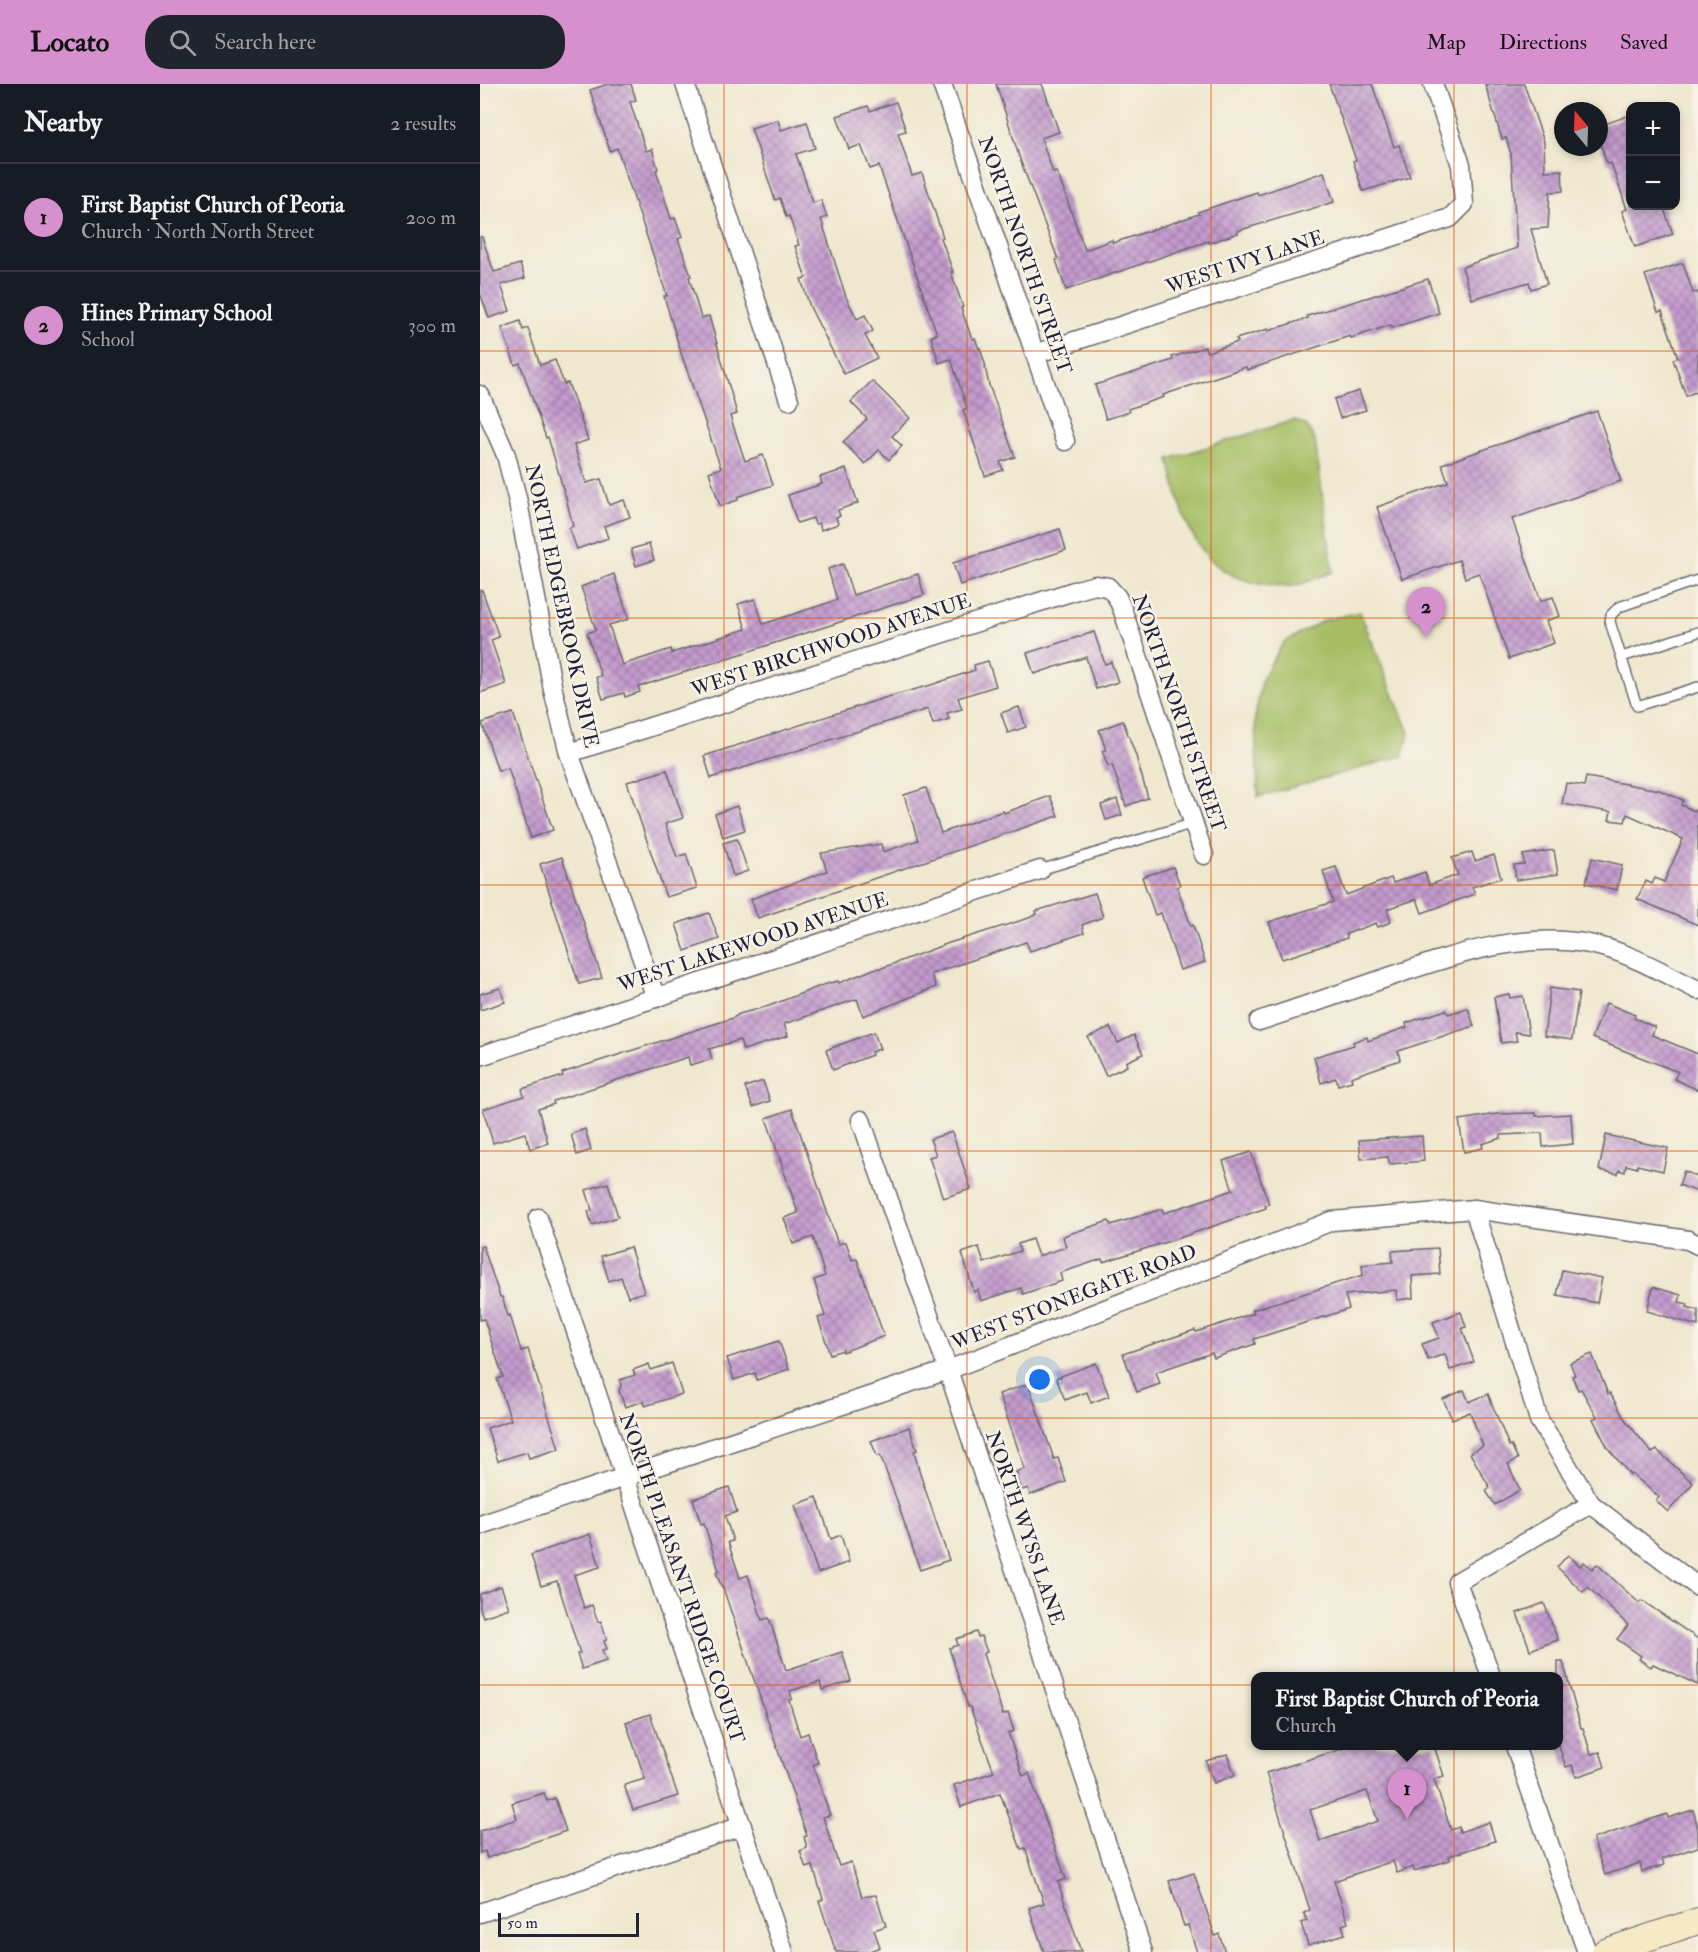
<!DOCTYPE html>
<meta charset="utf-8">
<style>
body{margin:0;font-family:"IM FELL Double Pica",serif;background:#20242c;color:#f1f3f6}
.controls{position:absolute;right:18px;top:18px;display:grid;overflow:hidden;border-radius:12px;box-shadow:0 3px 9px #0003}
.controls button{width:54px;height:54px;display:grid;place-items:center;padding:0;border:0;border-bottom:2px solid #363941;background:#171b24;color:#f1f3f6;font:30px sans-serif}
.compass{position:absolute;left:1074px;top:18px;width:54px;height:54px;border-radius:50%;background:#171b24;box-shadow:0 3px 9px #0003;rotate:341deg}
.scale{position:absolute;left:18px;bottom:15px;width:141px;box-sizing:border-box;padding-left:6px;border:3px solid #22223b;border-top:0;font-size:16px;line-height:21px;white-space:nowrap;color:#22223b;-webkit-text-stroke:4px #f7f3e8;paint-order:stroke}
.you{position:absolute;left:560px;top:1296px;width:21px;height:21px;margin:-15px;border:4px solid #fff;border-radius:50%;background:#1a73e8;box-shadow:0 0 0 9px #1a73e833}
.badge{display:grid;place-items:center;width:39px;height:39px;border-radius:50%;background:#d690ce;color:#111;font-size:20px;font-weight:700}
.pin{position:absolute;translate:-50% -50px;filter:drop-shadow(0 2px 3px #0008)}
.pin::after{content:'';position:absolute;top:32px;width:21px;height:18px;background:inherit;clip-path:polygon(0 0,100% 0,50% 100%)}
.popup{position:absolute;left:771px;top:1588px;width:312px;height:78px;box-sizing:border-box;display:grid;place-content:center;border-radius:12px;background:#171b24;filter:drop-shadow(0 2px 4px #0005);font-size:20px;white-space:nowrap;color:#9ea1a6}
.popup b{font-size:22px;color:#f1f3f6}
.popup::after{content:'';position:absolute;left:50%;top:100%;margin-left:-12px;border:12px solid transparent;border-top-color:#171b24}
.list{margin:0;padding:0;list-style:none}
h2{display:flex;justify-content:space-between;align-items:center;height:78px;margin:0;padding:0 24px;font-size:26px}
h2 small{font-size:20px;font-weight:400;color:#9ea1a6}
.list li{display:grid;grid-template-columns:39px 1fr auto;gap:18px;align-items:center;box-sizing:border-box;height:108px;padding:0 24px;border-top:2px solid #363941}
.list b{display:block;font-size:22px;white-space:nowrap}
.list p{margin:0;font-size:20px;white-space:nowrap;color:#9ea1a6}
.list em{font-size:20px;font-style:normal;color:#9ea1a6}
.icon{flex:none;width:33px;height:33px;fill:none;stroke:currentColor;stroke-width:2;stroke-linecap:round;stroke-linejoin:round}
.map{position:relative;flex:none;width:1218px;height:1868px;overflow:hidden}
header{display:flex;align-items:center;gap:36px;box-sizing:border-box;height:84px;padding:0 30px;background:#d690ce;color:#111}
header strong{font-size:28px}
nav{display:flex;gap:33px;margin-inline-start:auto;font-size:21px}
.search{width:420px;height:54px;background:#20242c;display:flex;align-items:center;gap:15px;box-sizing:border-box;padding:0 21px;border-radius:24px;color:#9ea1a6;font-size:22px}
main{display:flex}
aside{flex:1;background:#171b24}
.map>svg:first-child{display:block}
</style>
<header>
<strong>Locato</strong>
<div class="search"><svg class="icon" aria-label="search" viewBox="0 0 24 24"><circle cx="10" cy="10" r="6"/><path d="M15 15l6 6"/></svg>Search here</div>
<nav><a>Map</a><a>Directions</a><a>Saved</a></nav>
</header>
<main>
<aside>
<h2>Nearby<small>2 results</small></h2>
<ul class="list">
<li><span class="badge">1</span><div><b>First Baptist Church of Peoria</b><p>Church · North North Street</p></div><em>200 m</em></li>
<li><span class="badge">2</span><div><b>Hines Primary School</b><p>School</p></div><em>300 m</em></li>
</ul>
</aside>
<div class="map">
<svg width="1218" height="1868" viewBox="0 0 1218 1868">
<defs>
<pattern id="building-cross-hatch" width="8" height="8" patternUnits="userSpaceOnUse" patternTransform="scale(1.5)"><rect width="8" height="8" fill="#c49bce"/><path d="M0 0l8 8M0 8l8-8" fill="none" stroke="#9f7ea8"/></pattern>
</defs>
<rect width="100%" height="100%" fill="#f7f3e8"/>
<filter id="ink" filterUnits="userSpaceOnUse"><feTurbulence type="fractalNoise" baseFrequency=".0167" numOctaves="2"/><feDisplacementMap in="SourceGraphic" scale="12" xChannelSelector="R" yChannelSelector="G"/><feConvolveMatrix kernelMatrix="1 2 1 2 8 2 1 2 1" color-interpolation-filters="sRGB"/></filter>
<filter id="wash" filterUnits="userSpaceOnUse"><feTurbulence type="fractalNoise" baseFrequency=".008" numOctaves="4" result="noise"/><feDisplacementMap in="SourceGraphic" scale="24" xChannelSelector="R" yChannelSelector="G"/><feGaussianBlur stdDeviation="1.35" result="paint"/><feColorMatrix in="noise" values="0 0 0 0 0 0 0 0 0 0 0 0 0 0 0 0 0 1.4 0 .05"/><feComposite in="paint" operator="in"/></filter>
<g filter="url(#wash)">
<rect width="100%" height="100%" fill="#efe8cf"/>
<!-- grass -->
<g fill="#a6bd63" stroke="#64704f" stroke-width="1.5">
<path d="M814,336L827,342L835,357L853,488C840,492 826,500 813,502C805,503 794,501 785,500C717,494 701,432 689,375Z"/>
<path d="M880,528L929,649L923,672L778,713L775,634L782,595L803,559L844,536Z"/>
</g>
<g id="blocks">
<!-- building -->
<g fill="url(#building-cross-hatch)" fill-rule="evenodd">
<path d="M128,0H151L156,16L150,18L166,67L172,65L178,85L176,86L191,135L195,134L202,153L198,155L211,192L209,193L221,234L229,232L257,330L250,332L265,377L283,371L293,401L257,413L258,416L240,422L229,388L241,384L202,272L184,212H187L137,64L130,67L110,6Z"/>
<path d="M516,0H562L579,48L561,54L573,89L577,88L605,166L632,156L633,159L719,130L718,128L777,108L778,111L844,88L854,118L757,147L758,149L729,159L728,157L586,206L576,176L578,175L541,78Z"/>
<path d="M849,0H892L914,63L919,61L930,93L883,107L873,77L876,76Z"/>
<path d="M1005,0H1044L1064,58L1065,87L1082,86L1083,107L1070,108L1068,144L1051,145L1067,200L1051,205L1049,198L992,215L982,183L1037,164L1031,70L1026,54L1022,55Z"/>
<path d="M416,18L426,47L418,49L432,92L442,89L463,153L461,154L473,188H471L483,223L481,224L492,255L495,254L499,265L500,264L506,283H505L509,301L535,373L520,378L523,386L505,392L483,326L487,324L471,275L459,279L451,253L457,250L399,82L390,85L381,61L369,65L357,32L388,22L390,27Z"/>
<path d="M1150,31V122H1183L1193,150L1155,163L1142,127L1147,125L1131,79L1127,80L1119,56V42Z"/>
<path d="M298,36L301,46L327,38L335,64L316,70L333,119L341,116L347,133L341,135L366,213L377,235L385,231L393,247L385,251L397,274L364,290L330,223L321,195L326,194L315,162L319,161L309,132L306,133L300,114L295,116L271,44Z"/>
<path d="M0,153H2L14,188L40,180L45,194L21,201L30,227L9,234L0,209Z"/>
<path d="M1203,179L1213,209L1218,208V307L1206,312L1193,275L1198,274L1182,227L1178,228L1165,191Z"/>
<path d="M948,195L959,229L912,244L911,241L871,254L870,252L767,286L766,283L683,311L684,313L648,325L649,328L626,335L615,301L693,276L692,273L725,263L727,268L758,258L756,255L788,245V247L828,234L827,232Z"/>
<path d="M40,237L43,246L48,244L60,281L75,276L84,300L88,299L108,356L94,361L106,399L121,395L129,421L144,416L150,433L124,442L128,454L97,465L89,444L93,442L86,414L68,353L66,354L40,279L35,281L22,244Z"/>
<path d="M392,297L430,334L412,352L422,362L409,376L399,366L385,380L363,358L387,335L371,318Z"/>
<path d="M879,307L886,326L860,334L854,315Z"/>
<path d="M1117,327L1141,397L1032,435L1061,517L1073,513L1080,532L1066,537L1074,559L1029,575L999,489L985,494L979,476L922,495L897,423L968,398L962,380Z"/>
<path d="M366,385L378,419L358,426L360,432L356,433L358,440L341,446L339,439L335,440L333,434L317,439L308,411L342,400L340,393Z"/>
<path d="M580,445L586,466L480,501L473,479Z"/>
<path d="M169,460L174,476L156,482L151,465Z"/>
<path d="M363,480L373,511L438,490L444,511L158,603L160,608L145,613L144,609L123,615L116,593L121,592L107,549L116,546L101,503L134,490L149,535L129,541L142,581L191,565L192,569L266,545L258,520L275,515L283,540L357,516L348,485Z"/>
<path d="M2,506L19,553L11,556L26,600L0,609V507Z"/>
<path d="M614,548L625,580L631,578L638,598L616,605L606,573L554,590L547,569Z"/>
<path d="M508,577L516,602L478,614L482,625L467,629L469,635L453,640L448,625L231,694L224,672L404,614L451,601L495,586L494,581Z"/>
<path d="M539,623L546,643L528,649L521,629Z"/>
<path d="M33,629L73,746L51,754L28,684L18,687L2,639Z"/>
<path d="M643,637L656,672L668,714L646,722L632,681L628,682L622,667L626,666L619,646Z"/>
<path d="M187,686L203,734L185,740L197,773L206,770L217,804L186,813L147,698Z"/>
<path d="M1106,693L1179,706L1203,716L1201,721L1215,727L1218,721V841L1157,815L1166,797L1172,800L1175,794L1184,798L1203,755L1147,730L1145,738L1129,736L1131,728L1082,720L1086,699L1104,702Z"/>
<path d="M446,704L461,749L523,727L524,729L570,712L578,732L278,834L271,815L347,787L341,769L401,760L403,768L438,756L424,711Z"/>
<path d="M637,715L642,731L626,736L621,721Z"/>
<path d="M257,722L265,746L243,753L235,730Z"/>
<path d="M257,755L268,787L253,792L243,759Z"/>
<path d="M1074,766L1078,790L1036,796L1034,781L1044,780L1043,771Z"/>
<path d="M992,768L995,777L1014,771L1021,794L992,803L995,810L942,829L937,815L907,825L911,838L898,843L896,839L866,850L867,854L802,875L789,838L853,818L843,787L856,783L866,811L911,794L913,799L945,788L949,801L978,791L972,774Z"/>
<path d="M82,773L122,894L99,900L60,780Z"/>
<path d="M1112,774L1142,781L1137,806L1106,799Z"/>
<path d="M693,783L700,801L697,803L711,842L713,841L725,878L700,886L681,829L675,831L662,793Z"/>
<path d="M615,809L623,833L602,841L604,849L550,867L546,858L451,890L456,903L383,932L377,915L304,940L308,952L263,966L260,956L229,965L232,975L210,981L208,973L73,1017L74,1020L58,1025L68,1059L50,1065L45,1049L13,1059L3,1025L44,1012L42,1005L83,992L82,989L253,934L259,930L289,922L343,901L358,897L359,899L394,885L402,884L469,859L549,834L557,830L556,827Z"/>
<path d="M229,829L239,855L205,867L196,840Z"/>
<path d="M20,904L25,918L0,926V910Z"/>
<path d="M1070,904L1099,908L1092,956L1064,952Z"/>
<path d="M1029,910L1030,914L1043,912L1049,950L1035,948L1037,957L1021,959L1014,913Z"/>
<path d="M1126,919L1155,931L1154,934L1175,943L1172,951L1218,970V1006L1194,995L1198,988L1112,954Z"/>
<path d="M988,924L994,942L918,967L920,976L871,993L872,997L858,1001L856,994L841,999L834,973L874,961L873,958L887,953L888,957L927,943L926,939L966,926L968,930Z"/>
<path d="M630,943L638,959L654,951L663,970L646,978L647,982L626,992L608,953Z"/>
<path d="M394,948L400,965L391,968L392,971L353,986L346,966Z"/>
<path d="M283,997L290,1017L273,1023L265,1003Z"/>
<path d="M312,1025L358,1160L366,1158L372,1176L377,1175L404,1252L363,1268V1266L350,1270L338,1234L345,1232L334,1196L345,1192L333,1153L313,1160L304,1134L318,1129L286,1034Z"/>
<path d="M1056,1029V1032L1091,1030L1093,1060L1063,1063L1062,1049L1021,1051V1054L1002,1060L1003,1064L984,1068L979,1036L1017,1030Z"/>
<path d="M105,1045L111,1066L97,1071L91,1050Z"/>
<path d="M472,1048L491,1105L463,1114L449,1073L456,1071L450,1055Z"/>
<path d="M1126,1051L1188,1064L1183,1087L1157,1081V1084L1146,1081L1145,1088L1139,1086L1138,1090L1119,1086Z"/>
<path d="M942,1052L944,1077L910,1080L908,1073L881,1075L879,1056Z"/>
<path d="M771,1068L789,1120L785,1121L786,1124L699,1154L623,1178L622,1175L580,1189L582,1197L543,1210L541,1204L501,1217L498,1206L494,1208L482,1169L499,1163L504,1179L540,1167L538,1160L552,1155L558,1172L586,1163L583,1153L586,1151L629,1137L631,1141L682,1125L684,1129L753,1106L743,1077Z"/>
<path d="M1204,1087L1218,1093V1108L1199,1101Z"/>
<path d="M128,1099L138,1133L112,1141L108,1127L112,1126L106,1106Z"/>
<path d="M3,1162L20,1213H22L28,1232L30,1231L41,1267L48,1265L79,1365L49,1374L47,1368L18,1377L7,1344L31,1336L17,1295L23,1293L4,1235L0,1236V1163Z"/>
<path d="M150,1163L164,1208L148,1213L141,1193L129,1197L121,1172Z"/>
<path d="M958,1164L960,1190L932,1192L933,1214L917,1216L916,1206L865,1211L869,1225L774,1255L775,1260L734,1274L732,1269L676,1288L680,1300L657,1308L643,1270L715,1246L716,1248L774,1229L772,1226L883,1191L882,1181L913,1178L912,1167Z"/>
<path d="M1082,1186L1122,1194L1117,1219L1077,1211Z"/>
<path d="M1173,1203L1201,1211L1199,1218L1208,1220L1207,1223L1218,1226V1242L1167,1227Z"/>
<path d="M981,1228L986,1243L982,1244L994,1278L970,1286L965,1270L948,1276L942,1260L959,1254L953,1238Z"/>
<path d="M299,1257L309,1285L277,1296L275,1289L254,1296L247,1274Z"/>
<path d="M1112,1270L1128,1310L1130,1309L1144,1334L1172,1369L1177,1366L1213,1399L1188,1428L1176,1417L1179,1413L1152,1390L1150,1391L1128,1364L1113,1335L1117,1333L1101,1305L1098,1306L1092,1292L1095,1291L1090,1279Z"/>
<path d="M192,1279L202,1310L165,1322L164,1317L145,1323L139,1307L141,1301L140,1296L155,1291L153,1286L169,1280L171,1286Z"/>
<path d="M616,1279L629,1312L611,1319L607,1308L585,1316L576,1294Z"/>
<path d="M548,1300L574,1375L578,1374L586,1398L550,1411L548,1404L542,1406L536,1388L545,1385L519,1310Z"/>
<path d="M984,1306L989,1318L1008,1310L1029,1362L1031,1361L1038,1375L1028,1380L1040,1406L1015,1421L1006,1407L1010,1404L990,1369L1003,1362L990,1328L972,1335L963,1315Z"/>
<path d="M429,1343L437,1366L434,1367L439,1387L469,1476L440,1486L416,1414L400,1371L397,1372L391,1357Z"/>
<path d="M249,1403L257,1428L245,1432L253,1457L248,1458L260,1494L268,1491L282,1536L289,1534L306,1586L362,1568L371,1597L342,1606L340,1598L310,1607L312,1615L309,1616L320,1652L328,1649L338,1679L333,1681L350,1731L343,1733L359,1782L371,1778L382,1813L396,1811L406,1842L394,1846L400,1863L387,1868H356L339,1817L343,1815L333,1782L326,1784L320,1767L327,1764L324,1753L327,1752L243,1504H242L236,1488L239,1487L224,1439L221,1440L213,1415Z"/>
<path d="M337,1413L351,1455L361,1451L369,1478L338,1489L315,1421Z"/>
<path d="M110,1450L120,1483L94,1491L104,1524L112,1521L118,1538L121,1537L127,1556L124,1557L127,1565L122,1566L126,1577L102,1585L97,1570L100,1569L77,1497L61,1502L51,1471Z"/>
<path d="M1088,1471L1100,1482L1104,1478L1112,1485L1117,1480L1159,1519L1161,1517L1164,1518L1218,1555V1601L1173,1580L1171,1583L1159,1575L1161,1572L1137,1555L1148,1541L1108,1503L1103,1508L1077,1483Z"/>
<path d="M21,1502L29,1524L3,1533L0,1524V1510Z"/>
<path d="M1064,1519L1078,1556L1050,1566L1037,1529Z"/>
<path d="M496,1548L498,1553L501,1552L507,1568L503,1570L523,1631L528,1629L534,1647L528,1649L543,1692L549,1689L586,1795L578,1798L601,1868H564L549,1824L564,1819L545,1764L541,1765L520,1709L481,1723L474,1701L514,1688L490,1623H488L469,1564L478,1561L476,1555Z"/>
<path d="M1078,1578H1083L1101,1644H1103L1111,1670L1120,1668L1125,1683L1096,1693L1092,1681L1086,1683L1078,1660Z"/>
<path d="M170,1630L198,1712L153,1726L144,1701L165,1695L146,1638Z"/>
<path d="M871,1662H954L964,1692L954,1695L971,1746L979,1743L980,1748L1009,1738L1015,1757L969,1772L970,1776L934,1787L933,1783L917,1789L913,1777L854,1797L868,1839L862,1841L865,1850L828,1861L821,1839L827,1837L824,1829L830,1826L786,1689ZM887,1707L898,1737L840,1757L830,1726Z"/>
<path d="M747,1670L755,1691L734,1699L726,1677Z"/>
<path d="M64,1709L67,1717L75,1714L86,1747L7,1774L5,1767L0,1769V1747L37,1735L32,1719Z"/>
<path d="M1213,1726L1218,1744V1763L1182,1775L1184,1781L1162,1788L1160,1779L1125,1791L1113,1755L1187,1730L1188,1734Z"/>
<path d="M714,1789L735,1852L739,1850L745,1868H717L708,1841L704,1842L689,1797Z"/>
</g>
</g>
</g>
<g filter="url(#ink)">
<use href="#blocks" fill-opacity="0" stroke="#6a676f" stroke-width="1.5"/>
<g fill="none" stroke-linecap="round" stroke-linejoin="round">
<defs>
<g id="lane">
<path d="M1218,496L1139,523L1131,531L1130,538L1157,622L1218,603"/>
<path d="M1142,573L1218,548"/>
<path d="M560,786L714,739"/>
</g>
<g id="street">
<path d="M205,0L309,316"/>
<path d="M462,0L585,357"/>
<path d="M555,270L970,134L984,120L981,81L953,0"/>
<path d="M0,311L26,371L38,418L73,606L89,669L176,914"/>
<path d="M89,669L597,506L615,501L628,503L637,513L643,527L724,771"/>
<path d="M779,937C819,924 859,910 900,896C967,873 1037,847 1109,860C1145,866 1185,890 1218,906"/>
<path d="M0,972L560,786"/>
<path d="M381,1036L468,1286L663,1868"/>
<path d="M994,1125L1059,1336L1111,1420L1218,1503"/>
<path d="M58,1134L304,1868"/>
<path d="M0,1441L468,1286L852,1137L994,1125L1208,1156L1218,1161"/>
<path d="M1011,1592L977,1498L1111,1420"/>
<path d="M1035,1662L1107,1868"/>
<path d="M0,1829L262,1742"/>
</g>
<path id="secondary" d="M1125,1868L1218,1837"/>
</defs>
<!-- lane casing -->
<use href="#lane" stroke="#6a676f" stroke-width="12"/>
<!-- street casing -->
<use href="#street" stroke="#6a676f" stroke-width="21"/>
<!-- secondary casing -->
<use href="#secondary" stroke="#6a676f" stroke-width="28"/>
<!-- lane -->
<use href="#lane" stroke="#fff" stroke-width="9"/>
<!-- street -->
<use href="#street" stroke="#fff" stroke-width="18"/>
<!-- secondary -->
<use href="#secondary" stroke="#f6e9c3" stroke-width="26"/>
</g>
</g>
<!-- grid -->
<path fill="none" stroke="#de560e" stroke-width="1.5" stroke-opacity="0.55" d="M244,0V1868M487,0V1868M731,0V1868M974,0V1868M0,267H1218M0,534H1218M0,801H1218M0,1067H1218M0,1334H1218M0,1601H1218"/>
<g text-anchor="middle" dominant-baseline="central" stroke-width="5" stroke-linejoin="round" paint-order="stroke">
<!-- street labels -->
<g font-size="20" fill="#22223b" stroke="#f7f3e8">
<text transform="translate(545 171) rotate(71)">NORTH NORTH STREET</text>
<text transform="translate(765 178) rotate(-18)">WEST IVY LANE</text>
<text transform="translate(82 522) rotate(78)">NORTH EDGEBROOK DRIVE</text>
<text transform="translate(351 561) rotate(-18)">WEST BIRCHWOOD AVENUE</text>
<text transform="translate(699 629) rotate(71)">NORTH NORTH STREET</text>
<text transform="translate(273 858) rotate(-18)">WEST LAKEWOOD AVENUE</text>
<text transform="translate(594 1213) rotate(-21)">WEST STONEGATE ROAD</text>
<text transform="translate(545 1444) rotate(71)">NORTH WYSS LANE</text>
<text transform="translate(202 1494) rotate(71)">NORTH PLEASANT RIDGE COURT</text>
</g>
</g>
</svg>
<div class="controls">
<button>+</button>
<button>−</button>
</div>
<svg class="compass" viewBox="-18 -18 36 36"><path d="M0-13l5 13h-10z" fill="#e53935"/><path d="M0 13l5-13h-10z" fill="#9ea1a6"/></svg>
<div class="scale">50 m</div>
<div class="you"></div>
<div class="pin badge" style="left:927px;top:1735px">1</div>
<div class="popup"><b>First Baptist Church of Peoria</b>Church</div>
<div class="pin badge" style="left:946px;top:553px">2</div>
</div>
</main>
